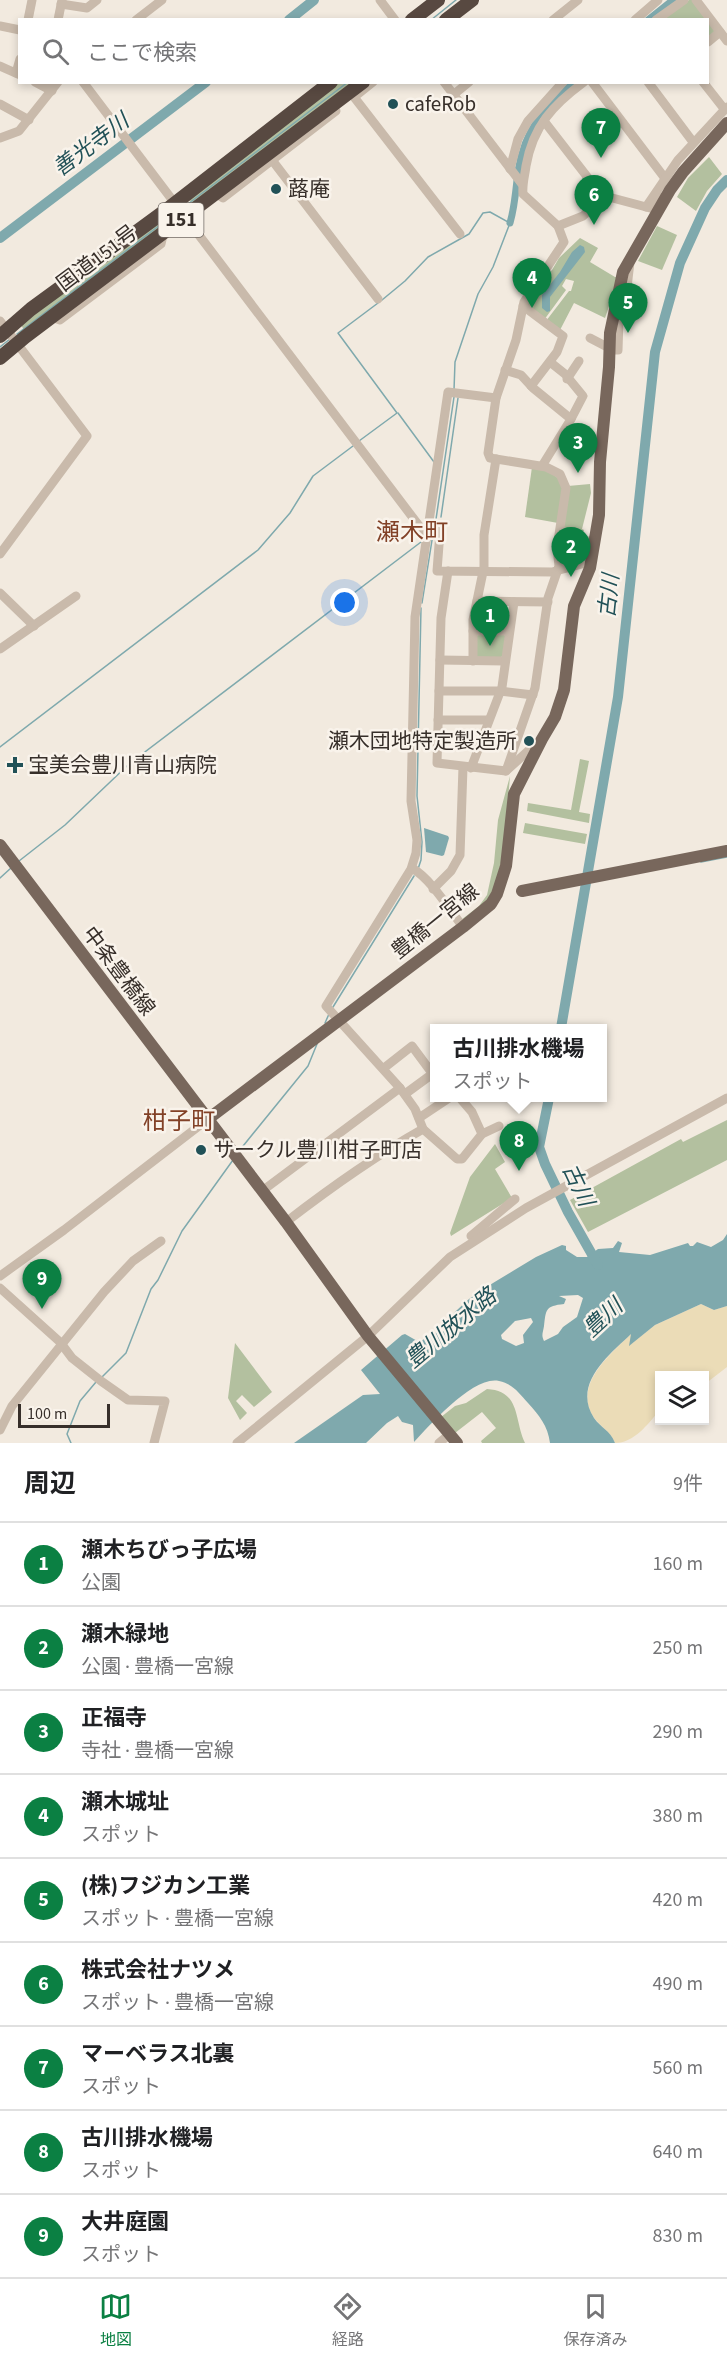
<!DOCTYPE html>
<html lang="ja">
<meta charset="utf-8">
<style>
body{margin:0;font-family:"Source Sans 3","Noto Sans JP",sans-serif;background:#f2f2f2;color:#202124}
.controls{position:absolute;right:18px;bottom:18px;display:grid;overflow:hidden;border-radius:0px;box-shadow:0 3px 9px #0003}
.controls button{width:54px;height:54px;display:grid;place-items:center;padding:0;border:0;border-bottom:2px solid #e0e0e0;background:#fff;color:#202124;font:30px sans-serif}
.scale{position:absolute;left:18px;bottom:15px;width:92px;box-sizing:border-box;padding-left:6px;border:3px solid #372f2a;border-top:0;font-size:16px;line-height:21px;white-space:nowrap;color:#372f2a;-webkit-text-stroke:4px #f9f3eb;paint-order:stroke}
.you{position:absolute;left:345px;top:603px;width:21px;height:21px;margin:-15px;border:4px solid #fff;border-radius:50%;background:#1a73e8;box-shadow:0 0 0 9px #1a73e833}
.badge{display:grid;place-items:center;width:39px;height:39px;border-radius:50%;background:#0b8043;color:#fff;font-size:20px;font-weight:700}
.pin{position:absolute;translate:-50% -50px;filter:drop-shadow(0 2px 3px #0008)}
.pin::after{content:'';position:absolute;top:32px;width:21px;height:18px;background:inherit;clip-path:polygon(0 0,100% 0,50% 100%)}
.popup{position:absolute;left:430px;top:1024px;width:177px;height:78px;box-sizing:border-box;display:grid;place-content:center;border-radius:0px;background:#fff;filter:drop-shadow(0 2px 4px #0005);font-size:20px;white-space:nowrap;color:#757577}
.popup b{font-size:22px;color:#202124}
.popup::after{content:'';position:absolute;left:50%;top:100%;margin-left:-12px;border:12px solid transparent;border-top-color:#fff}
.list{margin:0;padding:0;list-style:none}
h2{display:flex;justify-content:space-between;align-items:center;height:78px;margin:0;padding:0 24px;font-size:26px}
h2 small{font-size:20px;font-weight:400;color:#757577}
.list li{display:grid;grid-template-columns:39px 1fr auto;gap:18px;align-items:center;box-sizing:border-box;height:84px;padding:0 24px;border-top:2px solid #e0e0e0}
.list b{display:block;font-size:22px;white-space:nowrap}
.list p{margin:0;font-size:20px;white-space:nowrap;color:#757577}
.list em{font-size:20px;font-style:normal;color:#757577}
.icon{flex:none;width:33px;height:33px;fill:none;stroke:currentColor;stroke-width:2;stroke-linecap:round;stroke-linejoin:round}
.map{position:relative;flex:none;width:727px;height:1443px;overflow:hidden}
.search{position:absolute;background:#fff;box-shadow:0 3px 9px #0003;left:18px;right:18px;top:18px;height:66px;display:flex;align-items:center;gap:15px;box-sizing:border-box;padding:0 21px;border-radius:0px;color:#757577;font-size:22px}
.sheet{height:834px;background:#fff}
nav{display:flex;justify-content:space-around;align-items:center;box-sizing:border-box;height:84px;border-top:2px solid #e0e0e0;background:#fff;font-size:16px;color:#757577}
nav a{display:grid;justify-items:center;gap:3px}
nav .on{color:#0b8043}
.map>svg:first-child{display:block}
</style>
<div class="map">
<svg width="727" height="1443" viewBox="0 0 727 1443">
<rect width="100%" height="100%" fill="#f2eadf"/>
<!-- green -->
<g fill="#b3c09f">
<path d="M689,0H692L716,31L708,40V20H662Z"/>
<path d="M338,83H357L193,204L187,197Z"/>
<path d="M709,157L722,174L707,191L696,211L677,197L688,178Z"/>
<path d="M165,216L171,223L25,331L20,324Z"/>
<path d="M657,226L677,235L662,270L638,261Z"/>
<path d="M580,238L598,248L590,262L615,277H619L605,318L574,303L559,332L546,321L569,291H571L574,281L566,279L562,286L566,290L544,320L527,306V302L538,283L552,270L559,258Z"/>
<path d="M532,467L551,472L563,483L558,523L525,517Z"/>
<path d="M590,484L591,493L582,529L584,530L577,560L579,561L564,567L559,550L568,486Z"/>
<path d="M479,633H503L506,637L504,655L500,658H478L475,655L476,637Z"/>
<path d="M580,759L589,761L579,812L590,814L589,823L527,811L528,803L571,810Z"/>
<path d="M510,776L504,850L493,896L462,921L461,920L479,906L487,895L494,863L498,820Z"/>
<path d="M525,823L587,834L585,844L523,833Z"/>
<path d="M727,1120V1160L588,1232L570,1200L681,1139L683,1142Z"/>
<path d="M495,1144L505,1162L495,1169L512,1198L451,1236L450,1233L470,1177Z"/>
<path d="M235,1343L272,1392L254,1407L242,1395L236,1401L247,1413L240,1420L228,1398Z"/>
<path d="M487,1389C521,1391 514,1420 525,1443H482L481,1441L496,1428L482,1412L455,1433L441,1417L455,1406L466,1403Z"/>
</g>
<!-- sand -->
<path fill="#ebdcb7" d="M701,1304L714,1310L727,1306V1367L705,1384L704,1376H660L659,1411C648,1424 634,1443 615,1443C610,1431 602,1428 595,1419C571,1385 611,1354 632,1333L630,1345L655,1325Z"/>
<!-- water -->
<g fill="#7fa9ad" fill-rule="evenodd">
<path d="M580,245L584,247L585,252L550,297V311L547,312L542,308V295L560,272L572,252Z"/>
<path d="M424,828L448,836L449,838L444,855L442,856L426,852Z"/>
<path d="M727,1234V1306L714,1310L701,1304L655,1325L629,1346L631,1334C609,1355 572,1384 594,1418C601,1428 610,1430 615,1443H550C548,1426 539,1415 528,1403C519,1393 513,1384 499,1381C474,1375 430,1425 414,1442L413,1425L402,1422L398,1416L387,1423L366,1443H294L363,1395L380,1394L361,1370L402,1335L405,1334L419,1342L437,1332H442L448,1329L444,1322L469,1299L493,1283L536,1257L562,1245L566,1246V1250L577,1257H587L598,1249L613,1248L618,1241L622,1243L619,1252L650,1255L688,1243L690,1246H693L697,1242L711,1247L723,1240ZM578,1295L583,1298L577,1317L563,1327L558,1334L544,1341C541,1335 543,1333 544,1326C546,1310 545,1306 564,1304L566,1299L559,1296ZM531,1318L533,1322L523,1335L524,1343L516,1346L502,1339L501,1335L515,1321Z"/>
</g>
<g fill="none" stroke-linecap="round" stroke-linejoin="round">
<!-- stream -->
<g stroke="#7fa9ad" stroke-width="1.5">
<path d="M431,20L456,0"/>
<path d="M184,207L348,82"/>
<path d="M382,300L405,281L428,257L469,234L483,213L490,212L510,223L493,267L478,294L455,362L454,390"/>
<path d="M17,334L177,212"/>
<path d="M0,347L10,339"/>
<path d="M398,413L434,462"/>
<path d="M359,441L397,413L338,333L378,303"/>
<path d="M441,517L458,398"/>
<path d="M435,526L454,397"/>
<path d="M422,603L433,534"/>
<path d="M0,747L258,550L290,513L313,476L353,446"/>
<path d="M19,861L65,825L129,764L421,542"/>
<path d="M701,862L727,857"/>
<path d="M418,869L421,860L422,842L417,796L421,608"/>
<path d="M0,878L11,868"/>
<path d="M333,1007L414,876"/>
<path d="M325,1023L329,1014"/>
<path d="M239,1151L308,1066L317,1044"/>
<path d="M102,1377L126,1353L151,1289L158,1280L182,1231L233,1160"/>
<path d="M71,1443L67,1434L80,1401L96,1382"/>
</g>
<!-- canal -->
<g stroke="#7fa9ad" stroke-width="7">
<path d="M648,20L673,0"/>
<path d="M510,223C515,206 516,188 518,171C525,128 543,110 574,82"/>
</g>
<!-- river -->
<g stroke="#7fa9ad" stroke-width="10">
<path d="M289,20L314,0"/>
<path d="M0,238L206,82"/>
<path d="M561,1028L618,697L655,352L680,263L705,208L717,190L727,180"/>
<path d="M549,1098L539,1147L545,1164L568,1212L598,1265"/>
</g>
<!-- minor -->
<g stroke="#c9baab" stroke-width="9">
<path d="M380,0L395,20"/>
<path d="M696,0L727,41"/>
<path d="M61,4L87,8L97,0"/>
<path d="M28,20L32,0"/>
<path d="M58,20L62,0"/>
<path d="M136,20L162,0"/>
<path d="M553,20L578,0"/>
<path d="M635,20L658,0"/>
<path d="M656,20L684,0"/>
<path d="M0,26L20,30"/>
<path d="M708,42L720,32"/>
<path d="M0,66L20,75"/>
<path d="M16,73L20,59"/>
<path d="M35,82L52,91L50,88"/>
<path d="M83,82L426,535"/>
<path d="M444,82L522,184"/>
<path d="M592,82L664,177"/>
<path d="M648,82L693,142"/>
<path d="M703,82L725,110"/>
<path d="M358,94L373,82"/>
<path d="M453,95L469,82"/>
<path d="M354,97L460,234"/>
<path d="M0,104L29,120"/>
<path d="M544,121L599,192L605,196"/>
<path d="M0,138L19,131L58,82"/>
<path d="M272,160L378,299"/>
<path d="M510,169L518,139L528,121L563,82"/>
<path d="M215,193L223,198L336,111"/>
<path d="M646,207L678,160L727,107"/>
<path d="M558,226L583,216L605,196L650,208L661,197"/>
<path d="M523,306L563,336L557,352L531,386"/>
<path d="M51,317L60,320L161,244L163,235"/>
<path d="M0,321L87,436L0,554"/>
<path d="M590,338L613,350H618L619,319L626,296L630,262"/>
<path d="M550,362L565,374L583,396L571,419"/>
<path d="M505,370L521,375L533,388L571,419L542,466"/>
<path d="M567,379L579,361"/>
<path d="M496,398L448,392L415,617L411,801L417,840L416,853L411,869L326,1006L400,1088L415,1109L423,1129L457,1159H462L482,1134L499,1126"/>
<path d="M427,529L440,532L437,571L552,572L582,564L591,540"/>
<path d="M448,571L441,618L437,763L506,771L538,742"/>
<path d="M0,593L34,626"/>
<path d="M477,601L548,602"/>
<path d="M473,631H509"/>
<path d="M0,649L76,596"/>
<path d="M440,660L505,661"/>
<path d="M473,661V620L484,567V535L496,459"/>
<path d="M439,691H500L533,695"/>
<path d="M438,720H488"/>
<path d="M471,768L502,687L514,602"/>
<path d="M506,771L535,688L548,598L559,566L557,548L566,488L560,474L546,467L490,458L488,453L496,398L516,340L524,302L564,242L558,226L523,194C522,184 525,175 526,166C533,126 553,105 584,82"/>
<path d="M412,868C431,879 449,909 463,927"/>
<path d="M433,889L451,871L460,855L463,767"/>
<path d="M384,1068L412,1046L432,1073"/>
<path d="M405,1094L435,1072"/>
<path d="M460,1098L472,1112L482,1134"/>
<path d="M419,1118L449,1098"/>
<path d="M262,1191L400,1088"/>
<path d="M286,1222C330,1188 375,1156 423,1129"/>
<path d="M471,1236L515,1199"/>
<path d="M0,1276L64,1230L208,1119"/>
<path d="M0,1288L60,1342L72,1358L101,1381L128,1400L165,1401L154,1443"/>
<path d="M0,1430L12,1406L104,1292L133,1261L161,1241"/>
<path d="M237,1443L368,1336L450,1257L526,1208L727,1098"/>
<path d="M439,1443L450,1434"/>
</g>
<!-- major -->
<g stroke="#78675c" stroke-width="12">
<path d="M0,845L286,1222L368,1336L457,1443"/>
<path d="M522,891L727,851"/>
<path d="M208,1119L463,927L491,904L497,894L506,866L514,794L542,739L555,717L564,690L574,606L590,568L599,515L600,462L609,367L610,333L623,272L670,190L683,172L727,123"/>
</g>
<!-- highway -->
<g stroke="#584941" stroke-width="14">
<path d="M412,20L438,0"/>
<path d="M446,20L472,0"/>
<path d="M0,336L31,309L165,211L331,82"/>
<path d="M0,358L25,337L363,82"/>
</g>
</g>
<!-- markers -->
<g fill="#215157" stroke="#f9f3eb" stroke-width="2">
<circle cx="393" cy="104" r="6"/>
<circle cx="276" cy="189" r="6"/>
<circle cx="529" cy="741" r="6"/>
<path d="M12 756h6v6h6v6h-6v6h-6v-6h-6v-6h6z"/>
<circle cx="201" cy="1150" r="6"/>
</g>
<g text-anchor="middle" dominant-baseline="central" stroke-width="5" stroke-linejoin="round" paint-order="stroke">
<!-- shield labels -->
<rect fill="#f9f3eb" stroke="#716a64" stroke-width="1.5" x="158.5" y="203" width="45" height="34" rx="4.5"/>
<g font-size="20" font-weight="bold" fill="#372f2a">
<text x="181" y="220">151</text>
</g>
<!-- poi labels -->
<g font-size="21" fill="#372f2a" stroke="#f9f3eb" text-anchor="start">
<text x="405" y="104">cafeRob</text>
<text x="288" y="189">蕗庵</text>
<text x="517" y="741" text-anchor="end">瀬木団地特定製造所</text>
<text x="28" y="765">宝美会豊川青山病院</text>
<text x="213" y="1150">サークル豊川柑子町店</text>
</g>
<!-- street labels -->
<g font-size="21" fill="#372f2a" stroke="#f9f3eb">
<text transform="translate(97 258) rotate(-37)">国道151号</text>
<text transform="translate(435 921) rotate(-39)">豊橋一宮線</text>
<text transform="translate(119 971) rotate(53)">中条豊橋線</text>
</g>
<!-- water labels -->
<g font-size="22" font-style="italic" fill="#215157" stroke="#f9f3eb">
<text transform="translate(91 145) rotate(-37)">善光寺川</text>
<text transform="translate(609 596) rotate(-84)">古川</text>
<text transform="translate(578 1185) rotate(65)">古川</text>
<text transform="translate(603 1318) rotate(-43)">豊川</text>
<text transform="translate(451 1328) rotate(-40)">豊川放水路</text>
</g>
<!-- quarter labels -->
<g font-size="24" fill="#824127" stroke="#f9f3eb">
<text x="412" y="532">瀬木町</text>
<text x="179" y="1121">柑子町</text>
</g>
</g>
</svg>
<div class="controls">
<button><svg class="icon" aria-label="layers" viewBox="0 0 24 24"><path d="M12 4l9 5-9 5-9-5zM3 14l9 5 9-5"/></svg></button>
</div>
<div class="scale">100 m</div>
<div class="you"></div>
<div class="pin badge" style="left:490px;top:646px">1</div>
<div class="pin badge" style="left:571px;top:577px">2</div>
<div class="pin badge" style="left:578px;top:473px">3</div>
<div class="pin badge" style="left:532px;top:308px">4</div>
<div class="pin badge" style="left:628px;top:333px">5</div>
<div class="pin badge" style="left:594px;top:225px">6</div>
<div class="pin badge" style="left:601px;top:158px">7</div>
<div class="pin badge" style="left:519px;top:1171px">8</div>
<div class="popup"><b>古川排水機場</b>スポット</div>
<div class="pin badge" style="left:42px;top:1309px">9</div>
<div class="search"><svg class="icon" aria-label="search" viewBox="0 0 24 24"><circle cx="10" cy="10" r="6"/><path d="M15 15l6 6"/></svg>ここで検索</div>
</div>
<section class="sheet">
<h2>周辺<small>9件</small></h2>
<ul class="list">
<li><span class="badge">1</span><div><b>瀬木ちびっ子広場</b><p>公園</p></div><em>160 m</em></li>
<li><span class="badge">2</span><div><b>瀬木緑地</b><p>公園 · 豊橋一宮線</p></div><em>250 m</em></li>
<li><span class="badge">3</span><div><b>正福寺</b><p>寺社 · 豊橋一宮線</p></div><em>290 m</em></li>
<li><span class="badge">4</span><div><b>瀬木城址</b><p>スポット</p></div><em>380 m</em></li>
<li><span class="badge">5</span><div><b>(株)フジカン工業</b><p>スポット · 豊橋一宮線</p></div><em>420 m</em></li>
<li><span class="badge">6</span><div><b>株式会社ナツメ</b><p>スポット · 豊橋一宮線</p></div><em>490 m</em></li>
<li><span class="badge">7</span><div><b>マーベラス北裏</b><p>スポット</p></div><em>560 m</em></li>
<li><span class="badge">8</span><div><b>古川排水機場</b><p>スポット</p></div><em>640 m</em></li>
<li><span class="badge">9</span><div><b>大井庭園</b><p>スポット</p></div><em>830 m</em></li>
</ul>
</section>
<nav>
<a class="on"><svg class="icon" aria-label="map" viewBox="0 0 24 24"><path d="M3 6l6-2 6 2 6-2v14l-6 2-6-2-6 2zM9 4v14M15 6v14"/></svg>地図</a>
<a><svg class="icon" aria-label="directions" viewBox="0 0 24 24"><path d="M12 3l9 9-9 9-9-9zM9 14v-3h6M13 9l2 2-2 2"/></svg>経路</a>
<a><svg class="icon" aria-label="saved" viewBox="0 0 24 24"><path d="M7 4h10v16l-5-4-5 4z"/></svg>保存済み</a>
</nav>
